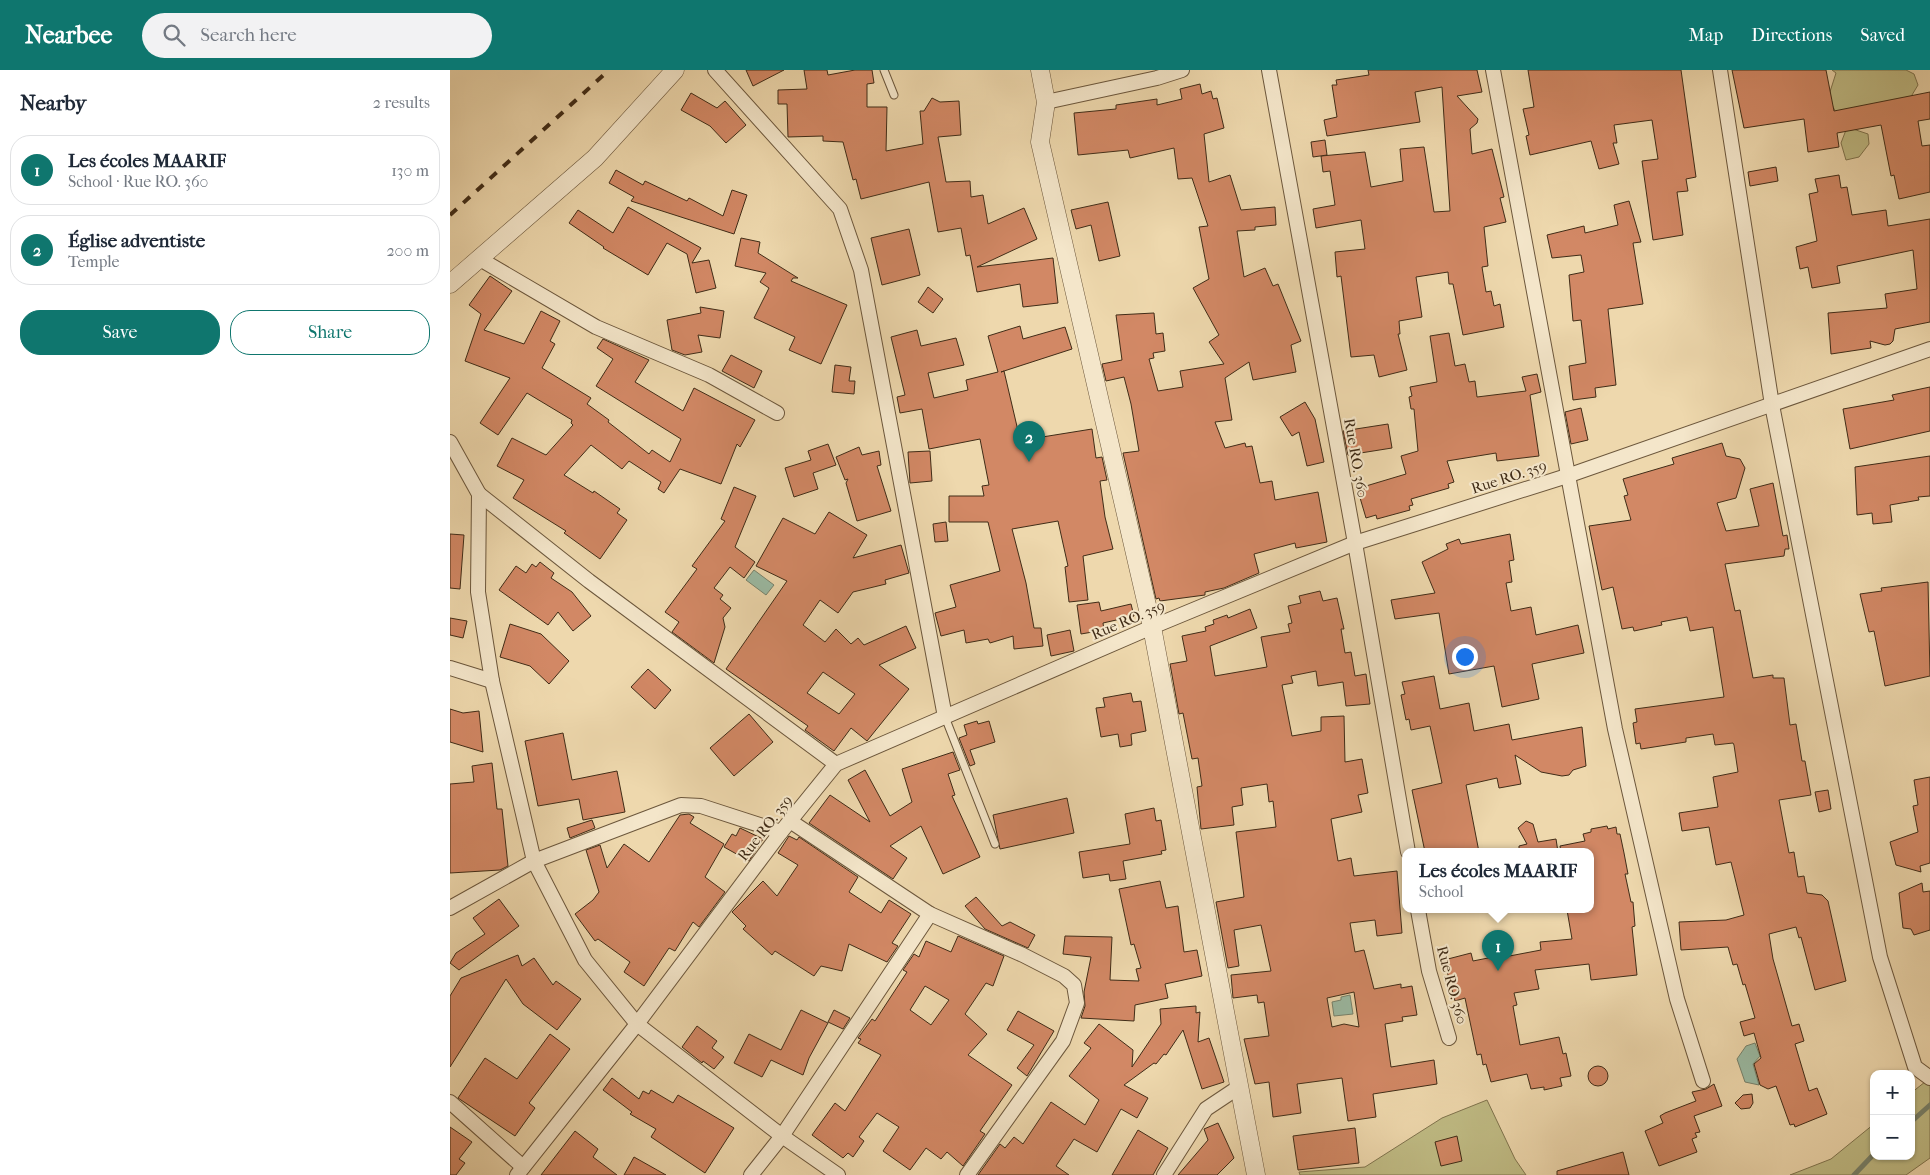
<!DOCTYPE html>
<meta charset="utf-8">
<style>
body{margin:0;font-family:"IM FELL French Canon",serif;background:#f2f2f3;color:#1f2937}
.controls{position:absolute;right:15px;bottom:15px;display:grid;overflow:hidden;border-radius:10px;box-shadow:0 1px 4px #0004}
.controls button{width:45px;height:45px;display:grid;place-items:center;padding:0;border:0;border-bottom:1px solid #e0e1e3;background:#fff;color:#1f2937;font:25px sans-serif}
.you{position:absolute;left:1014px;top:586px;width:18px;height:18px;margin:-12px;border:4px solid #fff;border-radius:50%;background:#1a73e8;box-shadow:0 0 0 8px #1a73e833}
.badge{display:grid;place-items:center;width:32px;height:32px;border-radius:50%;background:#0f766e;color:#fff;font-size:16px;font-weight:700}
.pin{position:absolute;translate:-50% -41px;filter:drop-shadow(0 1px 2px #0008)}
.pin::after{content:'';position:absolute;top:26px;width:18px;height:15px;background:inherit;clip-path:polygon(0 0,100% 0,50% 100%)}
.popup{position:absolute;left:952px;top:778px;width:192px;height:65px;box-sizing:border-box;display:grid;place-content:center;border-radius:10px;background:#fff;filter:drop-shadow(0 1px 4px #0005);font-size:16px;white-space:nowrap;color:#747a83}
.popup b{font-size:19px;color:#1f2937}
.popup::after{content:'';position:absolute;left:50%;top:100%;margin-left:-10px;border:10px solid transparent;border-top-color:#fff}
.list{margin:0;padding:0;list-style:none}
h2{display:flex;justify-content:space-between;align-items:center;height:65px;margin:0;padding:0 20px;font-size:21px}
h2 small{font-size:16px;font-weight:400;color:#747a83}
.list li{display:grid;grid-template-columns:32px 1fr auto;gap:15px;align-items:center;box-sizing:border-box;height:70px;margin:0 10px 10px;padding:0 10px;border:1px solid #e0e1e3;border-radius:20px}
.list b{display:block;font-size:19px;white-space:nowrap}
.list p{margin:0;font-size:16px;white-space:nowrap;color:#747a83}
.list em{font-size:16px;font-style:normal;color:#747a83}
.actions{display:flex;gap:10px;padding:15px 20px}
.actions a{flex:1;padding:11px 0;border:1px solid #0f766e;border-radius:20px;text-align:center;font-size:18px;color:#0f766e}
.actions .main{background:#0f766e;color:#fff}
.icon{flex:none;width:28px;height:28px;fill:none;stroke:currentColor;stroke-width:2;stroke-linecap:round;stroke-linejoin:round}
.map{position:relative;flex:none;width:1480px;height:1105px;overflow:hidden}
header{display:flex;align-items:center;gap:30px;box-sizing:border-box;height:70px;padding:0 25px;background:#0f766e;color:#fff}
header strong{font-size:24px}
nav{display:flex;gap:28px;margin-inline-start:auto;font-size:18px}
.search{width:350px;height:45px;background:#f2f2f3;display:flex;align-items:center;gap:12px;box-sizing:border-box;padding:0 18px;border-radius:28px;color:#747a83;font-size:19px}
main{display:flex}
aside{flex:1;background:#fff}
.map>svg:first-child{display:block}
</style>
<header>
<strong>Nearbee</strong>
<div class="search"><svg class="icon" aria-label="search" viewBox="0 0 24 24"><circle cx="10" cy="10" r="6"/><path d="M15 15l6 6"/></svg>Search here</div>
<nav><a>Map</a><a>Directions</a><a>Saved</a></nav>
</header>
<main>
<aside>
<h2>Nearby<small>2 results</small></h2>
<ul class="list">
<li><span class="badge">1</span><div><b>Les écoles MAARIF</b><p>School · Rue RO. 360</p></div><em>130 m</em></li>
<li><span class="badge">2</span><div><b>Église adventiste</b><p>Temple</p></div><em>200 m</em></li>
</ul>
<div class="actions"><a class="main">Save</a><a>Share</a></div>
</aside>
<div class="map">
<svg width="1480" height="1105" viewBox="0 0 1480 1105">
<rect width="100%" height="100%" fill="#eed8ad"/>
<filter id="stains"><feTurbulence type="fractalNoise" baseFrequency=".004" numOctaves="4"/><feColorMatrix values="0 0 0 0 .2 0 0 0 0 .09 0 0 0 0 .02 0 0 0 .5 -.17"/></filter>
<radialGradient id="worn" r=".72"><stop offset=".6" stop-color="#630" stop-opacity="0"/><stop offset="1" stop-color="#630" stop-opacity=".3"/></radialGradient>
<!-- green -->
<g fill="#c0bc85" stroke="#80744e">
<path d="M1382,0H1456L1464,4L1468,15L1456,35L1403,59L1418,64L1419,74L1409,87L1396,90L1391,73L1396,60L1378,28L1386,3Z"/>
<path d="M1480,1008V1088L1456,1105H1340L1381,1089L1424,1054V1086H1461V1023Z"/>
<path d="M1037,1030L1065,1089L1076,1105H850L849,1102L915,1097L992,1048Z"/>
</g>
<!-- water -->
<g fill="#9bbba4" stroke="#77826c">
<path d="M304,500L324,515L316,525L296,510Z"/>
<path d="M900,925L903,944L884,946L882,932L891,930V927Z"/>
<path d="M1305,973L1310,986L1303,994L1309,1015L1295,1012L1287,989L1296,976Z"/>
</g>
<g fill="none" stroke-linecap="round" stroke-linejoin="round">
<!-- stream -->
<g stroke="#77826c" stroke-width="5">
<path d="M1461,1052L1480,1035"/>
<path d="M1404,1105L1424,1084"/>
</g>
</g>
<!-- building -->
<g fill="#d28865" stroke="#402c17" fill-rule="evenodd">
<path d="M296,0H334L303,16Z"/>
<path d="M354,0H377L378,5L405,0H422L424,13L417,14V37H437L436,81L473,74L470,41H474L482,28L490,32L509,31L511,65L488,67L496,112L520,111L521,127L533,125L538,154L574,138L587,169L527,197L603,188L608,233L573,237L570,214L527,222L520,185L516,186L511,158L488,162L479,112L411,129L406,109L403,110L393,72L373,71V66L338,67L337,34H328V20L357,19Z"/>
<path d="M918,0H1027L1032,22L1007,26L1028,49L1027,53L1020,59L1022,84L1042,79L1054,127L1050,128L1056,152L1034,157L1038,196L1032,197L1036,222L1041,221L1044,236L1050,234L1054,257L1013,265L1003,214H999L998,202L966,207L972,247L949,251L950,264H948L957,300L929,307L924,285L901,287L891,206L887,207L885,182L915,179L911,150L866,158L863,139L885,135L880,101L873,102L871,86L915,82L921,117L953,111L950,79L974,77L984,142L1000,141L992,17L965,22L970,52L877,66L874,50L887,47L882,15H887L886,10L919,5Z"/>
<path d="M1078,0H1231L1246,107L1236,109L1238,121L1227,122L1233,165L1203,170L1192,91L1208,89L1202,50L1164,55L1167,73H1163L1169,94L1149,99L1141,71L1080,85L1076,66L1079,65L1073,39L1084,37Z"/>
<path d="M1282,0H1376L1384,41L1480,22V49L1468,51L1472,76L1480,75V122L1449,129L1444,105L1441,106L1431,55L1387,63L1389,77L1358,82L1354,49L1294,58Z"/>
<path d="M750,14L752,24L761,21L763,29L767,28L774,58L754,64L759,112L780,105L791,140L825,137L826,155L805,157V160L787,161L794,207L815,198L823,216L828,214L851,271L841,275L846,302L803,310L799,292L775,308L782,350L765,352L775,378L795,373L796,377L802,376L810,413L822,411L825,430L868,422L877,472L846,478L845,473L804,484L809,503L774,518L755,522V525L710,531L709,528L706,529L673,383L689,381L681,334L674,307L656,311L652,294L672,290L666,245L704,243L706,264L713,263L715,281L703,283L704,288L699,289L708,321L733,317L730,301L774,294L759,272L769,265L743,218L759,209L749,157L758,156L742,108L728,109L724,78L680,88L678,80L628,85L624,43L666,39V35L707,29V35L732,29L730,19Z"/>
<path d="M241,23L267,38L275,31L296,55L276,73L260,56L231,40Z"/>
<path d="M875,70L877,85L863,87L861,72Z"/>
<path d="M1326,97L1328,111L1300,116L1298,102Z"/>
<path d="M166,100L193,115L195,111L237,131L239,128L273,146L282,120L297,125L284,164L181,131L184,127L159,113Z"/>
<path d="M1389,105L1391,118L1397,117L1402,145L1436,140L1438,156L1480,149V252L1445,259L1443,271L1440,274L1435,275L1420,271L1421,278L1381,284L1378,243L1437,238L1435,224L1467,219L1463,180L1387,196L1390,213L1362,218L1358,197L1350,199L1346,177L1367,171L1359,124L1368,122L1365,109Z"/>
<path d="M1179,131L1191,172L1183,173L1193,234L1158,239L1166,315L1145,318L1146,327L1123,330L1119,296L1136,293L1131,250L1123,251L1119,205L1134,202L1131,185L1102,188L1097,165L1134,156L1135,163L1168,155L1164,135Z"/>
<path d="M658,132L670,186L649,191L641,155L626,159L621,140Z"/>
<path d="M178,137L251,178L242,193L259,190L266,218L246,223L237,184L217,173L198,205L153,178L154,177L119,153L128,140L163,163Z"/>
<path d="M459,159L470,205L432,215L421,168Z"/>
<path d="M291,168L310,172L308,183L348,208H343L341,211L397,235L371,294L339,280L345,267L304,248L319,218L310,212L316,203L285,196Z"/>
<path d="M40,206L62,221L34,260L74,274L91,241L110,251L100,271L105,274L92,298L141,328L137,334L159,350L158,352L199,384L202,380L220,392L231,369L146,316L163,289L147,278L153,269L199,290L185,312L233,341L244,318L305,350L290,377L287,374L271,414L230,399L214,423L208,419L211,412L179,391L172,399L141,375L114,405L143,423L144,421L170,439L167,443L177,450L150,489L114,463L116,461L63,428L74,410L47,396L62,368L96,385L123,355L121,353L122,350L77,323L48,365L30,353L60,308L15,291L31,244L19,235Z"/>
<path d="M478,217L493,229L483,243L468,232Z"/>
<path d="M250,237L274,241L270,268L248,265L252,282L235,285L222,280L217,250L251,243Z"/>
<path d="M570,256L573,269L615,257L622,279L551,302L554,301L569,365L586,363V368L642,359L646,388L652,387L657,410L650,411L655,447L663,479L633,486L638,530L619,532L615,497L618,496L608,451L562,459L576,513L584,558H591L593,576L564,579L563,566L540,573L538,569L516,573L514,560L491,566L485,543L506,537L500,515L550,501L538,452H499V426H534L532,416L539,415L530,369L479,379L472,339L450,343L447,327L455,325L441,267L467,260L471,276L506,268L514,295L478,303L484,328L518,320L516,310L548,302L538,266Z"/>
<path d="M999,263L1005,296L1015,294L1019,312L1025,311L1027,327L1076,321L1072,307L1087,304L1091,322L1080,325L1089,386L1047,391L1046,383L997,391L1004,412L998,414L999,418L961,429L963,435L959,436L960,440L927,449L926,445L916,448L908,421L917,418L916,416L956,404L951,386L968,381L964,339H961L959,327L962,326L960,317L987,312L980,266Z"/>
<path d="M281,285L312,301L304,318L272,301Z"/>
<path d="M385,295L401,297L399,311H405L404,324L382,322Z"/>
<path d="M1480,317V361L1400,379L1393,339L1444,330L1442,325Z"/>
<path d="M855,332L865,349L874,392L857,396L849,362L842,366L830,347Z"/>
<path d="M1131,338L1138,370L1121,374L1115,342Z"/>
<path d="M938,354L942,378L898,385L893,361Z"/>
<path d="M1272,373L1276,386L1290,389L1295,398L1286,428L1267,433L1276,461L1309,456L1300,419L1323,413L1333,466L1337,465L1339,479H1335L1334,486L1275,494L1285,541L1290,540L1303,608L1323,605V608H1334L1340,655L1346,654L1352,691H1355L1361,725L1329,730L1339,783L1344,782L1348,807L1354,806L1357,823L1372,825L1378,831L1396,911L1365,920L1351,867L1349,868L1346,857L1319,864L1323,889L1342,956L1349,954L1354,971L1345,974L1359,1021L1367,1018L1377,1044L1345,1057L1344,1054L1340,1055L1326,1016L1318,1019L1310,1015L1304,994L1311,988L1304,963L1294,966L1290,952L1305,948L1295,914L1293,915L1287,894L1283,895L1278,877L1231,880L1229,852L1276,850L1294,845L1281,792L1266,795L1259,757L1232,761L1229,743L1268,737L1263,707L1288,702L1284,675L1283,673L1265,675L1263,664L1236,668V672L1191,679L1190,673L1186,674L1183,653L1187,652L1185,639L1274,627L1263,557L1240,561L1237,547L1211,552L1212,555L1184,561L1183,557L1172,559L1163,517L1152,520L1139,456L1181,450L1174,426L1178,425L1173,409L1224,394L1222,388Z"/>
<path d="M378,374L386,395L363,403L368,419L344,427L335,398L361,390L358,381Z"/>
<path d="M409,377L412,385L429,381L431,395L427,396L441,441L407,451L396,413L398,409L395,410L386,387Z"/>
<path d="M480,381L482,411L460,413L458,382Z"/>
<path d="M1480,386V426L1468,427L1469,430L1440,435L1442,452L1423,454L1422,443L1407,445L1405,397Z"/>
<path d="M284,417L306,426L285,477L305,492L294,508L280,497L264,518L273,525L270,529L281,538L273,548L275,557L264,593L222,562L229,552L215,542L247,499L242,496L275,451L271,449Z"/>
<path d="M379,442L417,465L403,488L451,475L459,503L435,510L436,514L403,522L388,543L370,530L353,555L375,572L386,559L401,574L408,568L414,575L456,556L466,578L429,595L459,619L417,671L401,658L384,681L355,660L358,656L276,599L337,511L306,496L333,448L365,464ZM373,602L405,624L389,644L357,623Z"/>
<path d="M496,452L498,471L485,472L483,454Z"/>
<path d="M0,464L14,465L10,519L0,518Z"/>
<path d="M1060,464L1064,490L1059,491L1062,512L1056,513L1061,541L1081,537L1086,565L1128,555L1134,583L1082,594L1089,629L1052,637L1044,596L999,604L989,543L945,549L941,530L985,523L972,492L998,479L996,474L1009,469L1011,474Z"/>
<path d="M90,492L104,503L101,508L122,522L141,546L123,561L108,542L98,555L49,520L66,496L76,503L82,494L86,497Z"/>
<path d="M1478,512L1480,606L1435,616L1424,561L1419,562L1410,524L1432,521L1431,518Z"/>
<path d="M870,521L873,531L887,528L894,559H891L895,583L901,582L905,606L916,604L920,634L896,636L893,612L868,616L866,601L841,606L843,613L832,615L842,666L871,661V647L894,646L895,692L912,689L918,723L908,725L912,742L881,749L888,791L901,788L904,806L947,801L952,863L927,866L925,850L900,853L905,882L914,880L924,919L951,914V918L962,916L967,945L952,947L953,951L935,954L941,997L984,990L987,1014L923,1024L926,1047L898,1051L892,1008L847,1014L851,1043L823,1047L819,1012L805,1014L794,969L819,966L814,932L808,933L807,925L783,928L781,905L821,901L811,855L784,860L789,896L778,898L766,832L794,827L786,762L826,757L823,731L819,732L817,714L791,718L793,735L782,737L784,755L751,759L747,717L752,716L748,688L742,689L733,643L729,644L720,594L737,591L732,566L756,561L755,557L764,554L763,550L777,545L778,548L800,539L807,558L760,576L765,606L817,597L811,567L840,562L838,554L842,553L838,536L851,533L849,526ZM904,922L909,957L894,954L882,957L877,928Z"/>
<path d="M649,532L651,541L681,534L684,546L653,553L654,560L631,564L627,535Z"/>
<path d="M0,548L17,551L13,568L0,565Z"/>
<path d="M60,554L91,564L119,591L99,614L80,596L50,587Z"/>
<path d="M620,560L624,581L601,586L597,565Z"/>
<path d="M198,599L221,620L205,639L181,617Z"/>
<path d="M984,606L990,639L1019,633L1024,661L1059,654L1062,670L1132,657L1136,696L1123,700L1119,705L1112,706L1091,702L1065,685L1071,714L1049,718L1047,708L1016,715L1029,782H975L962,720L992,713L980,656L961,660L959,649L956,650L951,625L955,624L952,612Z"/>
<path d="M681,623L683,632L691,631L696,661L681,664L682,675L670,677L668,664L651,667L646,638L655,637L653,628Z"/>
<path d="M0,639L13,643L29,641L33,682L0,672Z"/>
<path d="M299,644L323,672L284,706L260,678Z"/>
<path d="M527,651L528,654L539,651L545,672L520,680L525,694L520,696L509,668L517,665L514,655Z"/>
<path d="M113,663L122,710L167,701L175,742L133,750L129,729L88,736L75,671Z"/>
<path d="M503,682L510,700L498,704L505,725L502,726L530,787L493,804L471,756L440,776L457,788L443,809L359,753L380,725L420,752L398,710L415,700L440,746L462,732L452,699Z"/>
<path d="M42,693L47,739H52L58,796L50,800L0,803V714L24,712L22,696Z"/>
<path d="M1480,707V793L1470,796L1471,802L1446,795L1440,772L1468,762L1463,736L1468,735L1464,710Z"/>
<path d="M1378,720L1381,739L1369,742L1365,722Z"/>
<path d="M617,728L624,763L550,779L543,745Z"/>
<path d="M704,738L706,751L711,750L716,780L711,781L712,784L673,791L676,809L660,811L659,804L633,808L629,782L680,774L675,744Z"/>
<path d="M239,744L244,747L240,753L274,774L255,807L275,822L249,857L243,852L225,881L219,878L194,916L174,902L180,892L148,869L145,871L125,844L143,830L149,822L136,780L150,775L157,798L174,774L199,792L230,745Z"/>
<path d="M142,750L145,758L120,768L117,758Z"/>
<path d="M1076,751L1083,754L1088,772L1106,769L1108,782H1069V776L1077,774L1068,758Z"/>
<path d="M1157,756L1158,759L1166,757L1167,764H1170L1174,783L1178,804H1175L1181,832H1183L1185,856L1182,857L1187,905L1141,910L1139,894L1085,900L1089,919L1064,923L1067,935L1063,936L1070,975L1109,967L1113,984L1116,983L1121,1006L1110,1008L1112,1016L1094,1020V1017L1081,1019L1077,1004L1041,1012L1036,994L1033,995L1031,984L1027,985L1015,928L1005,931L994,890L1021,883L1023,891L1048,886L1049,888L1091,880L1090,872L1122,869L1117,840H1140V782H1111L1110,776L1135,771L1133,764L1141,762V759Z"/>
<path d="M290,758L313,769L299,791L274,777L282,764L286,766Z"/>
<path d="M339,766L347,770L349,767L408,807L399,822L431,843L439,830L461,844L442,873L448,876L437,892L399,874L392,901L371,896L364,906L325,881L322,885L293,859L296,856L282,842L313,811L327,826L348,795L328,783Z"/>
<path d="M710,811L716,838L728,836L734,882L747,880L752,906L715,914L718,928L685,935L684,951L631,948L635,936L634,922L641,887L613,884L615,866L662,867L660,910L689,911L686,899L691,898L684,874L681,875L669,819Z"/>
<path d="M1472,813L1473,822L1480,821V860L1464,865L1461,859L1453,858L1449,823Z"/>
<path d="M526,827L552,856L560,852L585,865L578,878L535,859L515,836Z"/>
<path d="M49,829L69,856L9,900L0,893L6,883L35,864L23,848Z"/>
<path d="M508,866L554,886L543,916L536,913L515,944L537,964L518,985L562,1015L530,1061L535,1064L513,1096L497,1082L491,1089L476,1078L460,1100L433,1081L449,1057L427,1043L409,1067L414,1071L403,1087L398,1083L393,1088L362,1065L385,1033L395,1041L431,985L408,973L411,969L408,968L422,949L425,951L457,902L453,900L464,884L469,887L476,871L501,882ZM475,916L499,930L481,955L460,940Z"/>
<path d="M68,885L72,896L84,888L103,915L106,911L131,929L107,960L73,934L56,909L0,997V926L11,908Z"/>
<path d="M746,936V943L750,942L748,972L759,968L774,1012L752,1019L733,960L716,985L714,984L706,994L704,993L674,1015L698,1028L687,1048L671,1039L647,1082L624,1069L606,1096L619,1105H528L550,1074L555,1078L564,1067L573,1074L601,1032L635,1055L649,1030L619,1006L641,978L634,973L649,954L683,980L682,997L711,954L710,939Z"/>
<path d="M351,940L378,953L359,988L353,1005L321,990L312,1007L284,993L299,964L331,980Z"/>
<path d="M384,940L400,948L393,959L378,952Z"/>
<path d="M568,941L604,961L577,1006L567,998L584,975L557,960Z"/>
<path d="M247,956L267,971L262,978L274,987L264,999L253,991L252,993L232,977Z"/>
<path d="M100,964L120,979L79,1033L85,1038L65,1066L8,1028L35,988L67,1009Z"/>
<circle cx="1148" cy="1006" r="10"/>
<path d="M162,1008L189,1029L193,1021L199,1024L201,1020L223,1033L228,1025L284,1058L255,1103L201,1067L206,1059L180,1044L182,1042L153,1020Z"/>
<path d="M1264,1014L1272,1036L1244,1046L1250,1062L1245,1063L1247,1067L1242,1069L1247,1082L1209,1096L1195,1061L1213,1053L1210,1046L1215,1043L1246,1031L1242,1022L1256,1019Z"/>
<path d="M1302,1024L1303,1033L1300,1038L1291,1039L1285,1033L1293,1025Z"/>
<path d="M768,1053L784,1088L767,1105H728L758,1070L754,1059Z"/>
<path d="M0,1057L22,1072L9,1089L15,1093L6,1105H0Z"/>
<path d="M905,1058L909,1093L848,1100L843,1066Z"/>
<path d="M688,1060L718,1078L703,1105H662Z"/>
<path d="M125,1061L148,1079L143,1087L167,1105H91Z"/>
<path d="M1007,1066L1012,1091L991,1096L985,1072Z"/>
<path d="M1173,1082L1179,1105H1107V1101Z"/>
<path d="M184,1087L216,1105H174Z"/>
</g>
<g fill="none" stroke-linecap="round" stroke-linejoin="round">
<defs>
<g id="service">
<path d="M434,0L444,25"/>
<path d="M495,647L545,774"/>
</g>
<g id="minor">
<path d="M265,0L390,139L411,200L495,647"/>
<path d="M819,0L905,473L958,782"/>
<path d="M1043,0L1165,659L1227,929L1253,1011"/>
<path d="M1270,0L1322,335L1430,887L1465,997L1480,1008"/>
<path d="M596,32L707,8L732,0"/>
<path d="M30,189L146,257L259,305L327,343"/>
<path d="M0,372L29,424L28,522L42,611L84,791L135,890L187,954L332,1066L388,1105"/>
<path d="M29,424L139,511L386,694"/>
<path d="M0,598L42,611"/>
<path d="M340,751L480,844L573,885L614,906L624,915L627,933L613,971L517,1105"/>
<path d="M0,838L84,791L231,735L251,736L331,762"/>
<path d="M968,840L979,901L999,968"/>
<path d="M0,1032L73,1097"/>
<path d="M67,1105L187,954L331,762L386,694L702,557L905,473L1117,406L1480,279"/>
<path d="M301,1105L332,1066L480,844"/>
<path d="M714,1105L756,1039L789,1017"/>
</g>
<g id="tertiary">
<path d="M590,0L596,32L590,72L702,557L806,1105"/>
<path d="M0,214L145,88L225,0"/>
</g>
</defs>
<!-- service casing -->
<use href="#service" stroke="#6c573c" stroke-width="9"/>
<!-- minor casing -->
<use href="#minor" stroke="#6c573c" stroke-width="16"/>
<!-- tertiary casing -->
<use href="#tertiary" stroke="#6c573c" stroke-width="19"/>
<!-- service -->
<use href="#service" stroke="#f4e6ca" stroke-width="7"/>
<!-- minor -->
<use href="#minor" stroke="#f4e6ca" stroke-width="14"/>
<!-- tertiary -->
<use href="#tertiary" stroke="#f4e6ca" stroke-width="18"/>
<!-- rail -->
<path stroke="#402c17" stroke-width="4" stroke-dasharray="9 9" stroke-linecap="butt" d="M0,145L159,0"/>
</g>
<g text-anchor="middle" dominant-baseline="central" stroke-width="4" stroke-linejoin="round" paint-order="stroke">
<!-- street labels -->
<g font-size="15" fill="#402c17" stroke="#f4e6ca">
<text transform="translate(906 388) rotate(80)">Rue RO. 360</text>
<text transform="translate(1059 407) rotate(-18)">Rue RO. 359</text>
<text transform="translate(678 550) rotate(-23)">Rue RO. 359</text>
<text transform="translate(315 758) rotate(-52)">Rue RO. 359</text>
<text transform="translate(1002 915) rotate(75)">Rue RO. 360</text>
</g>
</g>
<rect width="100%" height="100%" filter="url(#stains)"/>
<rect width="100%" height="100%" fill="url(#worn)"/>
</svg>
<div class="controls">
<button>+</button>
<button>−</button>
</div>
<div class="you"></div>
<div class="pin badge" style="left:1048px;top:901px">1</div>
<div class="popup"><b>Les écoles MAARIF</b>School</div>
<div class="pin badge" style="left:579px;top:392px">2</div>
</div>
</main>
